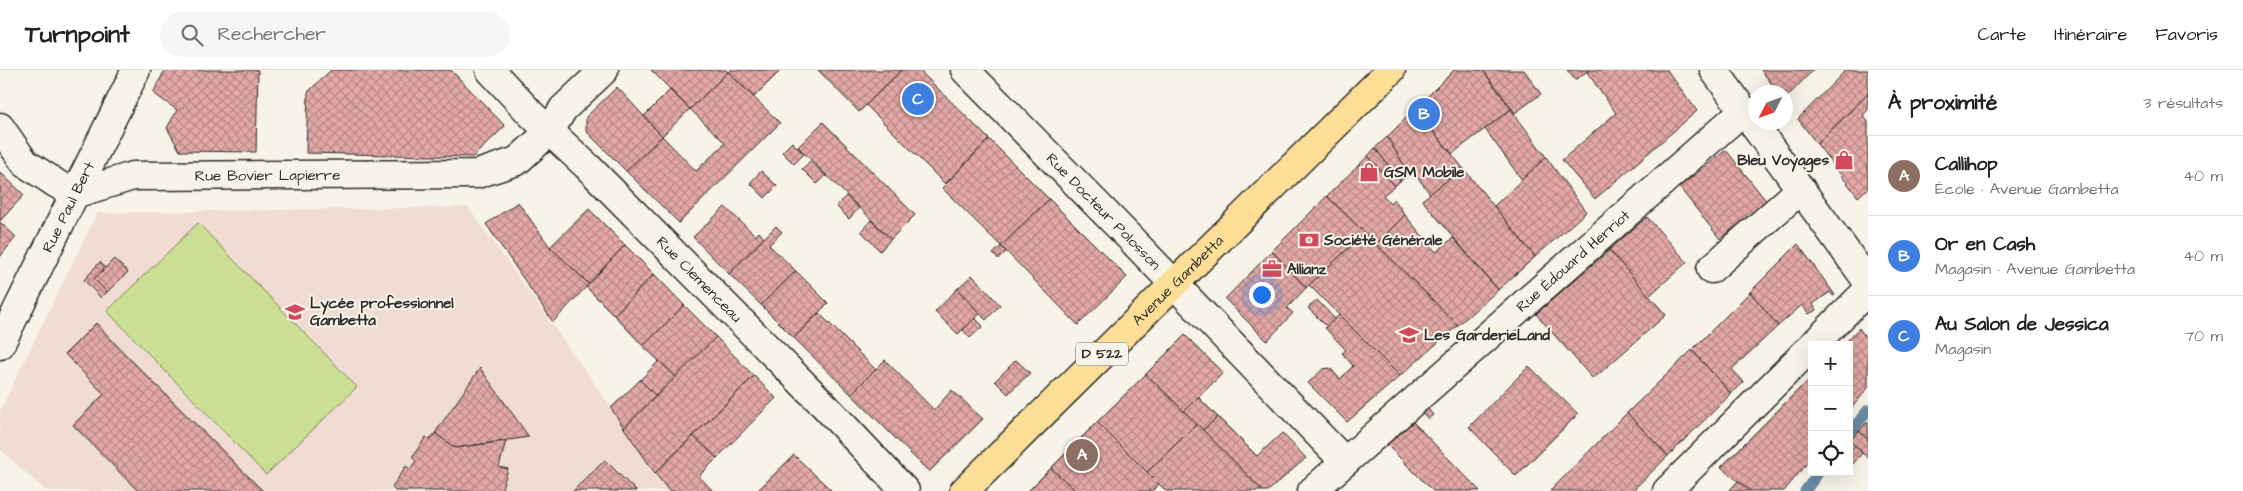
<!DOCTYPE html>
<html lang="fr">
<meta charset="utf-8">
<style>
body{margin:0;font-family:"Architects Daughter",sans-serif;background:#f6f6f6;color:#222}
.controls{position:absolute;right:15px;bottom:15px;display:grid;overflow:hidden;border-radius:0px;box-shadow:0 5px 20px #0002}
.controls button{width:45px;height:45px;display:grid;place-items:center;padding:0;border:0;border-bottom:1px solid #e0e0e0;background:#fff;color:#222;font:25px sans-serif}
.compass{position:absolute;left:1748px;top:15px;width:45px;height:45px;border-radius:50%;background:#fff;box-shadow:0 5px 20px #0002;rotate:228deg}
.you{position:absolute;left:1261px;top:224px;width:18px;height:18px;margin:-12px;border:4px solid #fff;border-radius:50%;background:#1a73e8;box-shadow:0 0 0 8px #1a73e833}
.badge{display:grid;place-items:center;width:32px;height:32px;border-radius:50%;background:#d1495b;color:#fff;font-size:16px;font-weight:700}
.pin{position:absolute;translate:-50% -50%;border:2px solid #fff;box-shadow:0 1px 5px #0006}
.list{margin:0;padding:0;list-style:none}
h2{display:flex;justify-content:space-between;align-items:center;height:65px;margin:0;padding:0 20px;font-size:21px}
h2 small{font-size:16px;font-weight:400;color:#767676}
.list li{display:grid;grid-template-columns:32px 1fr auto;gap:15px;align-items:center;box-sizing:border-box;height:80px;padding:0 20px;border-top:1px solid #e0e0e0}
.list b{display:block;font-size:19px;white-space:nowrap}
.list p{margin:0;font-size:16px;white-space:nowrap;color:#767676}
.list em{font-size:16px;font-style:normal;color:#767676}
.icon{flex:none;width:28px;height:28px;fill:none;stroke:currentColor;stroke-width:2;stroke-linecap:round;stroke-linejoin:round}
.map{position:relative;flex:none;width:1868px;height:421px;overflow:hidden}
header{display:flex;align-items:center;gap:30px;box-sizing:border-box;height:70px;padding:0 25px;background:#fff;border-bottom:1px solid #e0e0e0}
header strong{font-size:24px}
nav{display:flex;gap:28px;margin-inline-start:auto;font-size:18px}
.search{width:350px;height:45px;background:#f6f6f6;display:flex;align-items:center;gap:12px;box-sizing:border-box;padding:0 18px;border-radius:28px;color:#767676;font-size:19px}
main{display:flex}
aside{flex:1;background:#fff}
.map>svg:first-child{display:block}
</style>
<header>
<strong>Turnpoint</strong>
<div class="search"><svg class="icon" aria-label="search" viewBox="0 0 24 24"><circle cx="10" cy="10" r="6"/><path d="M15 15l6 6"/></svg>Rechercher</div>
<nav><a>Carte</a><a>Itinéraire</a><a>Favoris</a></nav>
</header>
<main>
<div class="map">
<svg width="1868" height="421" viewBox="0 0 1868 421">
<defs>
<pattern id="building-cross-hatch" width="8" height="8" patternUnits="userSpaceOnUse" patternTransform="scale(1.25)"><rect width="8" height="8" fill="#e3a8a6"/><path d="M0 0l8 8M0 8l8-8" fill="none" stroke="#b88987"/></pattern>
</defs>
<rect width="100%" height="100%" fill="#f7f3e8"/>
<filter id="ink" filterUnits="userSpaceOnUse"><feTurbulence type="fractalNoise" baseFrequency=".02" numOctaves="2"/><feDisplacementMap in="SourceGraphic" scale="10" xChannelSelector="R" yChannelSelector="G"/><feConvolveMatrix kernelMatrix="1 2 1 2 8 2 1 2 1" color-interpolation-filters="sRGB"/></filter>
<g filter="url(#ink)">
<!-- built -->
<path fill="#f1dcd4" d="M468,137L671,421H46L0,379V341L97,143Z"/>
<!-- garden -->
<path fill="#cbde93" stroke="#7b845f" d="M198,153L357,317L266,405L107,241Z"/>
<g fill="none" stroke-linecap="round" stroke-linejoin="round">
<!-- stream -->
<g stroke="#6c8aa4" stroke-width="11">
<path d="M1849,364L1868,340"/>
<path d="M1805,421L1819,402"/>
</g>
</g>
<!-- building -->
<g fill="url(#building-cross-hatch)" stroke="#2b2b2b">
<path d="M165,0H258L256,82L180,81L167,58L177,40L153,23Z"/>
<path d="M331,0H451L505,56L473,87L306,83L308,22Z"/>
<path d="M651,0H726L728,2L690,39Z"/>
<path d="M730,0H781L754,27L728,2Z"/>
<path d="M818,0H902L859,42Z"/>
<path d="M902,0H919L989,69L945,114L866,35Z"/>
<path d="M1454,0H1483L1511,39L1452,84L1415,39Z"/>
<path d="M1483,0H1524L1541,24L1515,43Z"/>
<path d="M1567,0H1589L1575,10Z"/>
<path d="M1589,0H1667L1697,41L1595,129L1562,90L1616,43L1587,2Z"/>
<path d="M1761,0H1813L1786,28V22H1778Z"/>
<path d="M1846,0H1868V24L1817,74L1798,49Z"/>
<path d="M728,2L780,53L679,153L626,101L662,66L696,101L725,73L690,39Z"/>
<path d="M617,17L662,66L626,101L586,61V47Z"/>
<path d="M670,20L690,39L662,66L644,46Z"/>
<path d="M1868,24V40L1863,45L1868,52V118L1858,127L1817,74Z"/>
<path d="M1415,39L1463,98L1430,124L1414,102L1410,105L1387,67Z"/>
<path d="M1511,39L1546,87L1522,110L1485,59Z"/>
<path d="M823,52L915,145L891,169L798,77Z"/>
<path d="M1387,67L1410,105L1400,111L1375,78Z"/>
<path d="M989,69L1049,129L1001,176L942,118Z"/>
<path d="M792,72L804,84L794,94L782,82Z"/>
<path d="M1375,78L1400,111L1395,116L1368,86Z"/>
<path d="M1726,80L1767,132L1720,169L1679,117Z"/>
<path d="M1368,86L1395,116L1383,125L1390,133L1394,129L1405,145L1376,174L1327,126Z"/>
<path d="M1546,87L1586,142L1535,187L1494,136Z"/>
<path d="M810,91L826,106L817,114L802,99Z"/>
<path d="M1463,98L1535,187L1498,220L1422,130Z"/>
<path d="M761,101L777,116L765,128L750,113Z"/>
<path d="M0,102L24,125L0,151Z"/>
<path d="M846,126L859,138L849,149L836,136Z"/>
<path d="M1327,126L1365,163L1306,218L1272,181Z"/>
<path d="M1049,129L1127,207L1078,255L1001,176Z"/>
<path d="M518,132L550,177L589,214L553,252L486,154Z"/>
<path d="M725,137L756,166L759,162L764,168L729,204L693,167Z"/>
<path d="M589,139L625,175L589,214L550,177Z"/>
<path d="M1405,145L1436,182L1453,168L1498,220L1458,255L1376,174Z"/>
<path d="M1647,147L1687,192L1649,226L1609,180Z"/>
<path d="M871,150L891,169L880,181L861,161Z"/>
<path d="M0,152L16,167L0,187Z"/>
<path d="M776,156L782,162L769,175L796,201L761,235L729,204Z"/>
<path d="M1365,163L1458,255L1400,306L1309,215Z"/>
<path d="M1798,174L1835,225L1833,226L1830,222L1813,234L1816,240L1809,244L1802,235L1778,256L1750,222Z"/>
<path d="M625,175L654,204L614,245L586,217Z"/>
<path d="M1001,176L1006,182L998,189L993,184Z"/>
<path d="M1609,180L1666,245L1593,309L1536,244Z"/>
<path d="M1272,181L1306,218L1287,238L1293,243L1267,271L1225,229Z"/>
<path d="M114,189L128,202L107,222L94,209Z"/>
<path d="M100,192L105,198L94,209L107,222L101,228L84,210Z"/>
<path d="M796,201L828,233L794,268L761,235Z"/>
<path d="M654,204L684,235L643,276L614,245Z"/>
<path d="M972,205L1000,235L986,250L957,219Z"/>
<path d="M957,219L980,244L958,264L935,242Z"/>
<path d="M1750,222L1778,256L1732,299L1744,312L1731,324L1692,280Z"/>
<path d="M1317,230L1335,249L1327,257L1308,238Z"/>
<path d="M684,235L716,267L676,307L643,276Z"/>
<path d="M819,243L876,300L851,324L794,268Z"/>
<path d="M1339,245L1400,306L1347,352L1308,313L1323,299L1330,298L1340,309L1353,296L1342,283L1346,280L1325,258Z"/>
<path d="M975,248L983,256L970,268L963,260Z"/>
<path d="M96,253L126,285L263,421H138L73,355L104,324L65,284Z"/>
<path d="M1859,258L1868,271V318L1849,341V275H1843Z"/>
<path d="M1185,265L1223,303L1184,341L1146,304Z"/>
<path d="M716,267L754,306L655,403L624,358Z"/>
<path d="M1692,280L1731,324L1668,386L1627,343Z"/>
<path d="M885,290L934,340L952,320L983,349L929,402L851,324Z"/>
<path d="M1016,290L1030,303L1008,324L995,311Z"/>
<path d="M659,291L676,307L656,326L640,310Z"/>
<path d="M1529,296L1578,344L1516,406L1469,357Z"/>
<path d="M480,298L529,367L455,378L435,363Z"/>
<path d="M1146,304L1197,354L1147,402L1097,352Z"/>
<path d="M754,306L776,328L717,388L693,366Z"/>
<path d="M1812,306V387L1784,421H1750L1721,397Z"/>
<path d="M640,310L656,326L624,358L611,338Z"/>
<path d="M1198,327L1218,347L1203,360L1184,341Z"/>
<path d="M1428,339L1433,345L1428,349L1423,343Z"/>
<path d="M1627,343L1668,386L1632,421H1550Z"/>
<path d="M1218,347L1257,386L1282,363L1306,388L1268,421H1263L1203,360Z"/>
<path d="M1868,351V370L1859,361Z"/>
<path d="M1097,352L1159,414L1152,421H1076L1051,398Z"/>
<path d="M1413,352L1480,421H1433L1387,375Z"/>
<path d="M1197,354L1203,360L1263,421H1166L1147,402Z"/>
<path d="M1859,361L1868,370V388L1849,371Z"/>
<path d="M435,363L455,378L506,371L499,397L508,399L501,421H395L392,417L406,396L410,399L416,391L412,387L426,367L430,370Z"/>
<path d="M693,366L717,388L699,406L713,421H669L655,403Z"/>
<path d="M1855,375L1862,383L1852,395L1849,392V382Z"/>
<path d="M794,385L832,421H757Z"/>
<path d="M605,390L636,421H573Z"/>
<path d="M1051,398L1076,421H1028Z"/>
<path d="M1738,411L1750,421H1729Z"/>
</g>
<g fill="none" stroke-linecap="round" stroke-linejoin="round">
<defs>
<g id="minor">
<path id="s1" d="M490,0L532,45L587,96L823,334L905,421"/>
<path id="s2" d="M965,0L1129,167L1345,392"/>
<path d="M1714,0L1868,212"/>
<path id="s3" d="M0,57L25,93L57,114L74,124L133,106L477,104L517,91L550,61L563,39L604,0"/>
<path d="M1711,199L1801,119"/>
<path id="s4" d="M0,275L136,0"/>
<path d="M1813,275L1868,220"/>
<path id="s5" d="M1312,421L1744,40"/>
<path d="M1667,421L1812,276"/>
</g>
<g id="major">
<path id="s6" d="M964,421L1391,0"/>
</g>
</defs>
<!-- minor casing -->
<use href="#minor" stroke="#2b2b2b" stroke-width="31"/>
<!-- major casing -->
<use href="#major" stroke="#2b2b2b" stroke-width="31"/>
<!-- minor -->
<use href="#minor" stroke="#f7f3e8" stroke-width="28"/>
<!-- major -->
<use href="#major" stroke="#fcde96" stroke-width="28"/>
</g>
</g>
<!-- icons -->
<defs>
<symbol id="shop-bare" viewBox="-9 -9 18 18"><path d="M-5-2.5h2.3a2.7 3.5 0 0 1 5.4 0H5L5.5 6h-11ZM-1.5-2.5h3a1.5 2.3 0 0 0-3 0Z" fill="#d1495b" stroke="#f7f3e8" stroke-width="2.5" paint-order="stroke"/></symbol>
<symbol id="bank-bare" viewBox="-9 -9 18 18"><path d="M-6-4H6V4H-6ZM0-2.3a2.3 2.3 0 1 0 0 4.6a2.3 2.3 0 1 0 0-4.6Z" fill="#d1495b" stroke="#f7f3e8" stroke-width="2.5" paint-order="stroke"/></symbol>
<symbol id="office-bare" viewBox="-9 -9 18 18"><path d="M-6-3h4V-5.5h4V-3h4V5H-6ZM-1-4.5V-3h2v-1.5ZM-6 0V1H6V0Z" fill="#d1495b" stroke="#f7f3e8" stroke-width="2.5" paint-order="stroke"/></symbol>
<symbol id="school-bare" viewBox="-9 -9 18 18"><path d="M0-5L7-2L0 1L-7-2ZM-4 1L0 2.5L4 1V4Q0 6-4 4Z" fill="#d1495b" stroke="#f7f3e8" stroke-width="2.5" paint-order="stroke"/></symbol>
</defs>
<g fill-rule="evenodd">
<use href="#shop-bare" x="1830" y="76" width="28" height="28"/>
<use href="#shop-bare" x="1355" y="88" width="28" height="28"/>
<use href="#bank-bare" x="1295" y="156" width="28" height="28"/>
<use href="#office-bare" x="1258" y="185" width="28" height="28"/>
<use href="#school-bare" x="281" y="228" width="28" height="28"/>
<use href="#school-bare" x="1395" y="251" width="28" height="28"/>
</g>
<g text-anchor="middle" dominant-baseline="central" stroke-width="4" stroke-linejoin="round" paint-order="stroke">
<!-- shield labels -->
<rect fill="#f7f3e8" stroke="#686764" stroke-width="1" x="1076" y="272.5" width="52" height="23" rx="4"/>
<g font-size="14" font-weight="bold" fill="#2b2b2b">
<text x="1102" y="284">D 522</text>
</g>
<!-- poi labels -->
<g font-size="15" font-weight="bold" fill="#2b2b2b" stroke="#f7f3e8" text-anchor="start">
<text x="1829" y="90" text-anchor="end">Bleu Voyages</text>
<text x="1384" y="102">GSM Mobile</text>
<text x="1324" y="170">Société Générale</text>
<text x="1287" y="199">Allianz</text>
<text x="310" y="233">Lycée professionnel<tspan x="310" dy="17">Gambetta</tspan></text>
<text x="1424" y="265">Les GarderieLand</text>
</g>
<!-- street labels -->
<g font-size="15" fill="#2b2b2b" stroke="#f7f3e8">
<text stroke="none"><textPath href="#s3" startOffset="298">Rue Bovier Lapierre</textPath></text>
<text stroke="none"><textPath href="#s4" startOffset="154">Rue Paul Bert</textPath></text>
<text stroke="none"><textPath href="#s2" startOffset="198">Rue Docteur Polosson</textPath></text>
<text stroke="none"><textPath href="#s5" startOffset="348">Rue Édouard Herriot</textPath></text>
<text stroke="none"><textPath href="#s1" startOffset="296">Rue Clemenceau</textPath></text>
<text stroke="none"><textPath href="#s6" startOffset="300">Avenue Gambetta</textPath></text>
</g>
</g>
</svg>
<div class="controls">
<button>+</button>
<button>−</button>
<button><svg class="icon" aria-label="locate" viewBox="0 0 24 24"><circle cx="12" cy="12" r="6"/><path d="M12 2v4M12 18v4M2 12h4M18 12h4"/></svg></button>
</div>
<svg class="compass" viewBox="-18 -18 36 36"><path d="M0-13l5 13h-10z" fill="#e53935"/><path d="M0 13l5-13h-10z" fill="#767676"/></svg>
<div class="you"></div>
<div class="pin badge" style="left:1082px;top:385px;background:#8d6e63">A</div>
<div class="pin badge" style="left:1424px;top:44px;background:#3f7fe0">B</div>
<div class="pin badge" style="left:918px;top:29px;background:#3f7fe0">C</div>
</div>
<aside>
<h2>À proximité<small>3 résultats</small></h2>
<ul class="list">
<li><span class="badge" style="background:#8d6e63">A</span><div><b>Callihop</b><p>École · Avenue Gambetta</p></div><em>40 m</em></li>
<li><span class="badge" style="background:#3f7fe0">B</span><div><b>Or en Cash</b><p>Magasin · Avenue Gambetta</p></div><em>40 m</em></li>
<li><span class="badge" style="background:#3f7fe0">C</span><div><b>Au Salon de Jessica</b><p>Magasin</p></div><em>70 m</em></li>
</ul>
</aside>
</main>
